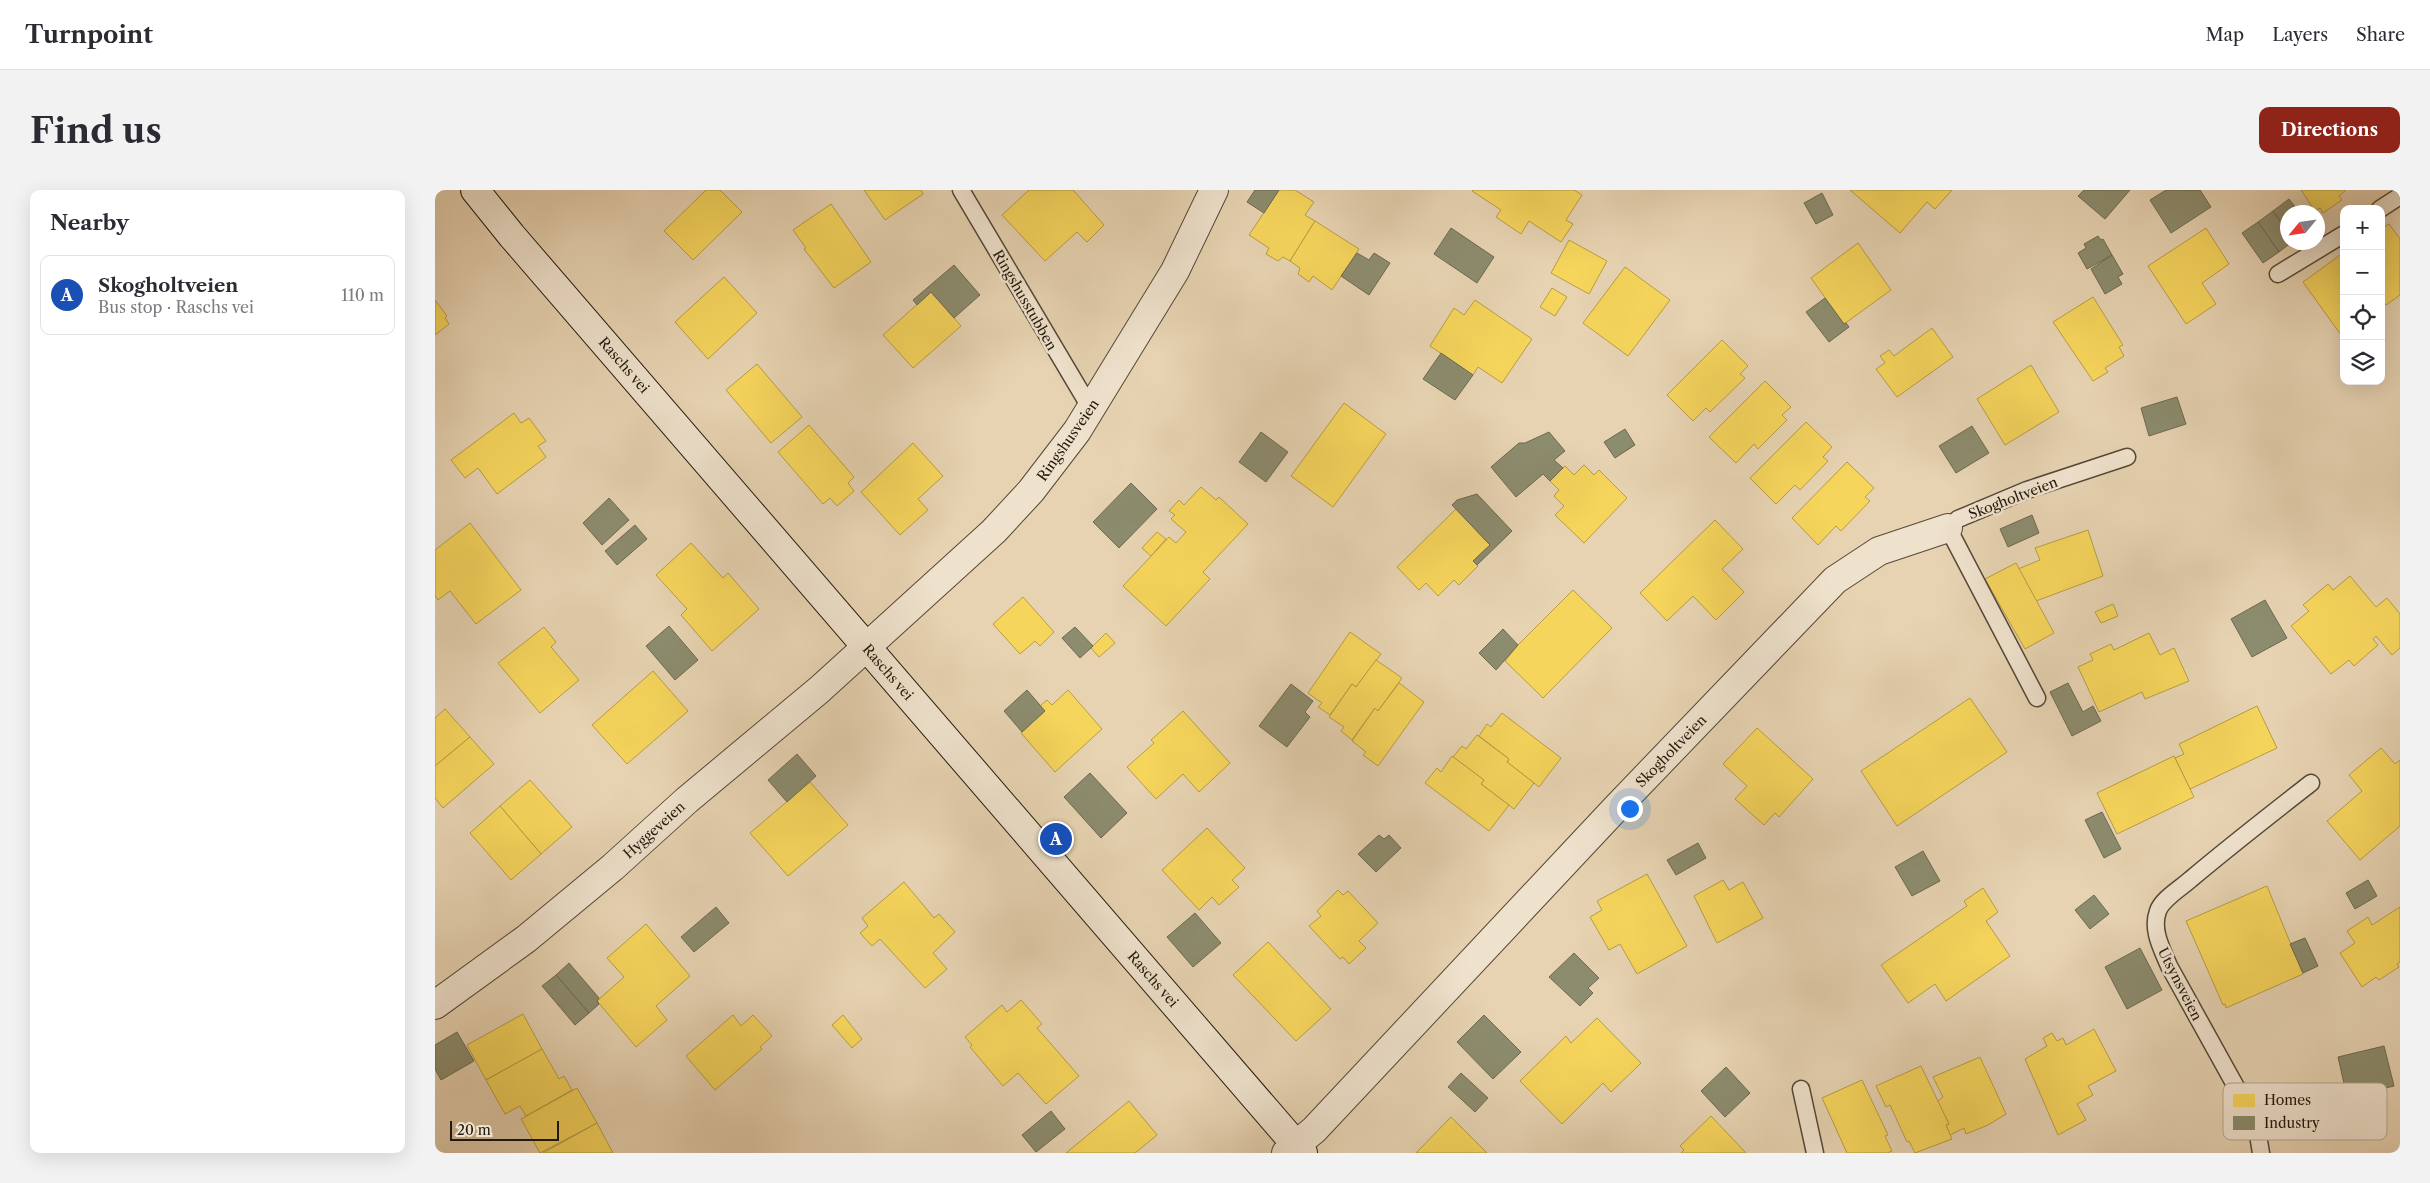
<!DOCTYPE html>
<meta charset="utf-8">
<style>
body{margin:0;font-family:"Libre Caslon Text",serif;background:#f2f2f3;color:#2b2b33}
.controls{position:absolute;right:15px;top:15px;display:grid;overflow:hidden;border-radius:10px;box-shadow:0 5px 20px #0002}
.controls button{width:45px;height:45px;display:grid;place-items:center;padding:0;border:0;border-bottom:1px solid #e1e1e2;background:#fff;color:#2b2b33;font:25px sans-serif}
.compass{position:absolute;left:1845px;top:15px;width:45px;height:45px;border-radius:50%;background:#fff;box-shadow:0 5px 20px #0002;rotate:241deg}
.scale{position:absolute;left:15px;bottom:12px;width:109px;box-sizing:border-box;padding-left:5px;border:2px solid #23190c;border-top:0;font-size:14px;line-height:18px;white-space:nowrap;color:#23190c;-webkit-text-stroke:4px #efe2cd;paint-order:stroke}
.you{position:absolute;left:1194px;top:618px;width:18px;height:18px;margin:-12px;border:4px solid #fff;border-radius:50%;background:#1a73e8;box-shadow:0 0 0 8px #1a73e833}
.badge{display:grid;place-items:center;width:32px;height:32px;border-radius:50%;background:#8f2418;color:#fff;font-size:16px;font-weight:700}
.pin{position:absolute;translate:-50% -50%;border:2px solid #fff;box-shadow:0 1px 5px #0006}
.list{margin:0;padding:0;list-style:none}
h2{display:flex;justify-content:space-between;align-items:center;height:65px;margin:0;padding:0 20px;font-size:21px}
h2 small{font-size:16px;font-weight:400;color:#7c7c81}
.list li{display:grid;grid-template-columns:32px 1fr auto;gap:15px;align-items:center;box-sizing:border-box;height:80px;margin:0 10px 10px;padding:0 10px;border:1px solid #e1e1e2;border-radius:10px}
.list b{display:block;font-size:19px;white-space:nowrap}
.list p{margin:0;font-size:16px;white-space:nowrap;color:#7c7c81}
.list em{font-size:16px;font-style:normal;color:#7c7c81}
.icon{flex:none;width:28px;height:28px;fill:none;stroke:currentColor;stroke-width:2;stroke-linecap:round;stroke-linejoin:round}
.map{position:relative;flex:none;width:1965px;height:963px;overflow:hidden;border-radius:10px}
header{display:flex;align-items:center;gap:30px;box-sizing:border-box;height:70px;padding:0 25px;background:#fff;border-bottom:1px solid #e1e1e2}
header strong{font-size:24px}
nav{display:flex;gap:28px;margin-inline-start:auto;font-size:18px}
.intro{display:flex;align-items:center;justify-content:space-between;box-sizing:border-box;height:120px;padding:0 30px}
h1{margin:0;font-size:35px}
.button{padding:12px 22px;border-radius:10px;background:#8f2418;color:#fff;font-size:18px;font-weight:700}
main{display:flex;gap:30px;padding:0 30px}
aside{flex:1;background:#fff;border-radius:10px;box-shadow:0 5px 20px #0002}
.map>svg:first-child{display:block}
</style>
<header>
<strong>Turnpoint</strong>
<nav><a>Map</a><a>Layers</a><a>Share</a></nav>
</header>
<div class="intro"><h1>Find us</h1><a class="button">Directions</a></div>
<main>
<aside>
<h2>Nearby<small></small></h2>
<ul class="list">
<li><span class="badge" style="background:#1a4fb4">A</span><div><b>Skogholtveien</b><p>Bus stop · Raschs vei</p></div><em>110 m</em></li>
</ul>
</aside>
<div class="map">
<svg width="1965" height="963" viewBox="0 0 1965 963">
<rect width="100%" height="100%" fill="#e7d3b2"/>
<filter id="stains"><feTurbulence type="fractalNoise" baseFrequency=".004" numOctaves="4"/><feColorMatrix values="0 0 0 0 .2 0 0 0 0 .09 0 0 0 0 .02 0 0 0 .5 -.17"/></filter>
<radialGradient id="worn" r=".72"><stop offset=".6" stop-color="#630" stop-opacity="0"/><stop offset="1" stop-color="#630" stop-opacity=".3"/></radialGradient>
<!-- homes -->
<g fill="#f6d55c" stroke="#b79d44">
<path d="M271,0H285L307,22L258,70L229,41Z"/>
<path d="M429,0H486L488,4L450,30Z"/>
<path d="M594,0H638L669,35L652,52L642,42L610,71L567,25Z"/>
<path d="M844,0H860L879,12L870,25L880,31L855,71L848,67L843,71L831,64L834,58L814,45Z"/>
<path d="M1038,0H1139L1147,5L1131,30L1138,34L1126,52L1094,31L1086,44L1061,27L1066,20L1037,1Z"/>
<path d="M1415,0H1517L1500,19L1492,12L1465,43Z"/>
<path d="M1866,0H1911L1904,6L1907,10L1888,23L1885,18L1880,21Z"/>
<path d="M396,14L436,72L399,98L369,59L371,58L358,40Z"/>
<path d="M880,31L924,59L897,100L878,86L874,92L863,84L865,78L855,71Z"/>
<path d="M1954,34L1965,49V105L1951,115L1946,108V39Z"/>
<path d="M1771,38L1794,74L1767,93L1781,114L1751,134L1713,76Z"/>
<path d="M1134,50L1172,71L1154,104L1116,83Z"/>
<path d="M1423,53L1456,100L1409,134L1376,88Z"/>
<path d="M1908,63L1909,143L1906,145L1868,92Z"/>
<path d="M1190,77L1235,110L1193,166L1148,133Z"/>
<path d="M289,87L322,123L273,169L240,132Z"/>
<path d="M1117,98L1132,107L1120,126L1105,117Z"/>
<path d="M496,102L526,136L478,178L448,145Z"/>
<path d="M1658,107L1688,155L1684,157L1689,166L1670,178L1673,182L1658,191L1618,132Z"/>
<path d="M0,110L12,126L10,128L14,134L0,145Z"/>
<path d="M1040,110L1097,149L1067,193L1043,177L1038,185L995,156L1019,118L1029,125Z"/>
<path d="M1497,138L1518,167L1462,207L1441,179L1450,173L1445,166L1454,160L1459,166Z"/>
<path d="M1287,150L1313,176L1305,184L1310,188L1275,222L1271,218L1258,231L1232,205Z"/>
<path d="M322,174L367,227L336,253L291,200Z"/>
<path d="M1596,175L1624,222L1570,255L1542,209Z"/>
<path d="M1330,191L1356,217L1347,225L1352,230L1323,259L1319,254L1301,273L1274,247Z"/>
<path d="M909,213L951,244L898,317L856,286Z"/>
<path d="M79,223L86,233L94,228L111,251L103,256L111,267L62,304L43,278L30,288L16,270Z"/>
<path d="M1371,232L1397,257L1388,267L1393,271L1365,300L1360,295L1341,314L1315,288Z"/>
<path d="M374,235L419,287L413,293L419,301L402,316L395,308L388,314L343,262Z"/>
<path d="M478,253L508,286L483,309L493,320L465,345L426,302Z"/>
<path d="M1412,272L1439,298L1430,307L1435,311L1406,341L1401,336L1383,355L1357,328Z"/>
<path d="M1149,275L1159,285L1164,280L1192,308L1149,353L1120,325L1129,316L1119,306L1124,300L1115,291L1130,276L1139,285Z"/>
<path d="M766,297L781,310L784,307L813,334L768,382L775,389L731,436L688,396L734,347L741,353L751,342L736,329L740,325L734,321L744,310L749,315Z"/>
<path d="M1021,319L1055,355L1038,371L1043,376L1024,395L1019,390L1003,406L991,393L984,400L962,377Z"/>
<path d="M1280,330L1308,359L1287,379L1309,402L1281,430L1258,406L1232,431L1205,403Z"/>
<path d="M35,333L86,400L41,434L15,401L3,410L0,406V360Z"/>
<path d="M1653,340L1668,386L1601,411L1583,379L1605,370L1600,358Z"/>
<path d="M722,342L731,349L716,366L707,358Z"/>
<path d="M256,353L288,388L293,383L324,419L277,461L246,425L252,419L221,385Z"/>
<path d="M1581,373L1619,443L1590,459L1550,389Z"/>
<path d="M1915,386L1941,417L1952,408L1965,424V458L1957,465L1941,446L1938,449L1943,455L1919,476L1914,470L1896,484L1856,436L1874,421L1868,415L1893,394L1898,400Z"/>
<path d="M1138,400L1177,438L1108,508L1070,471L1083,455Z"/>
<path d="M588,407L619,442L605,456L600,451L585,464L558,434Z"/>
<path d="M1678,414L1683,426L1666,433L1660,422Z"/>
<path d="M109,437L121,452L116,457L144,490L105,523L63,473Z"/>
<path d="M915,442L946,464L921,497L917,494L895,525L883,517L887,513L873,503Z"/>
<path d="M671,443L680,453L664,467L656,458Z"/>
<path d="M1714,443L1725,465L1739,458L1754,491L1710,509L1707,502L1664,522L1643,477L1658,470L1655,464L1676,454L1679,460Z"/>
<path d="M941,470L967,488L943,521L940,518L917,550L906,541L909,537L894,527L917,494L921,497Z"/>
<path d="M218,481L253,521L192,574L157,535Z"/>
<path d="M964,493L989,512L943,576L928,565L931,562L917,551L940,518L943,521Z"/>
<path d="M633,500L667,539L620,582L586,543L610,521L605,516L612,510L617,515Z"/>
<path d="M1535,508L1572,562L1462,636L1426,581Z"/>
<path d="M1822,516L1842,558L1755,599L1740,568L1749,564L1744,554Z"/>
<path d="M10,519L35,547L0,576V528Z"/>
<path d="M748,521L795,573L764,602L748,584L721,609L692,577L719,553L716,550Z"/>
<path d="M1067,523L1126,568L1104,597L1072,572L1074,569L1044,546L1052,534L1056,537Z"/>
<path d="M1322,538L1378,589L1344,627L1340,623L1329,635L1300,609L1312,596L1288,574Z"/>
<path d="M1042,545L1074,569L1072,572L1099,593L1079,619L1046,594L1049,590L1018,567L1027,556L1031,559Z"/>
<path d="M35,547L59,574L8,618L0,608V576Z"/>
<path d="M1946,558L1960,574L1965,570V636L1925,670L1892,631L1927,601L1914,585Z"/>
<path d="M1017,566L1049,590L1046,594L1074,615L1054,641L990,593L1002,578L1006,582Z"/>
<path d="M1739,566L1759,607L1682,644L1662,603Z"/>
<path d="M95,590L137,637L106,664L65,616Z"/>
<path d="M375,592L413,635L353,686L315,643Z"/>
<path d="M65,616L106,664L76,690L35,643Z"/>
<path d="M772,638L810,678L797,690L804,697L784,715L777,707L764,720L727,680Z"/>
<path d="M1212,684L1252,756L1202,784L1185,754L1174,760L1155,727L1167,720L1162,711Z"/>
<path d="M1288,690L1294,700L1308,692L1328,728L1282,753L1259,706Z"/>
<path d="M469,692L499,728L504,724L520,742L498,763L512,779L490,798L445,749L437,756L425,743L433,736L427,728Z"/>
<path d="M1832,696L1868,784L1791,818L1790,814L1788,815L1751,731Z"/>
<path d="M1548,698L1563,722L1551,731L1575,766L1511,811L1500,794L1473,813L1446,775L1532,716L1529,711Z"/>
<path d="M903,700L908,705L913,701L943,733L924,751L931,758L914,774L908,767L905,769L874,736L886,726L882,721Z"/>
<path d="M1965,717V772L1962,774L1964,777L1944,790L1941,787L1927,797L1905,763L1920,753L1912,741L1933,727L1937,735Z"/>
<path d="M211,734L255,786L221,816L232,830L201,857L162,811L189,787L172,768Z"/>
<path d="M833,752L896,819L861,851L798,785Z"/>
<path d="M586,810L607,834L602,838L644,886L611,914L583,883L568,896L535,857L537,855L530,847L567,815L572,822Z"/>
<path d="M88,824L107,859L51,890L32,855Z"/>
<path d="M298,825L306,836L318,825L337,846L325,857L327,859L280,900L251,866Z"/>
<path d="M408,825L427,849L417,858L397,835Z"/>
<path d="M1162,828L1206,873L1176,902L1168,893L1127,934L1085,891L1131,846L1136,853Z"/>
<path d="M1659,839L1681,881L1653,896L1658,905L1642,914L1651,930L1623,945L1590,869L1612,856L1608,848L1617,843L1622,851L1628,848L1631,855Z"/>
<path d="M107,859L124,889L129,886L137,900L91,926L85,916L70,924L51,890Z"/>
<path d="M1545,867L1571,924L1553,935L1531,944L1529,938L1515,945L1511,935L1514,934L1502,912L1508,907L1498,887Z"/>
<path d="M1486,876L1514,934L1511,935L1517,949L1480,963L1474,951L1472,952L1455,915L1451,917L1441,896Z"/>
<path d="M1427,890L1453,945L1450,946L1457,961L1452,963H1412L1387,908Z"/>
<path d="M142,898L162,933L105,963L86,929Z"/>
<path d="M694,911L722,945L700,963H631Z"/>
<path d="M1276,926L1311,963H1246L1249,960L1245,956Z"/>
<path d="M1016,927L1052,963H981Z"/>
<path d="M162,933L178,963H108Z"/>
</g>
<!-- industry -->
<g fill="#8c8c6e" stroke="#6c6a51">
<path d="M820,0H844L829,23L812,12Z"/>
<path d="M1649,0H1695L1670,29L1643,6Z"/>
<path d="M1731,0H1765L1776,17L1736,43L1715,10Z"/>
<path d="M1387,3L1398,25L1381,34L1369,13Z"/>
<path d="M1854,9L1864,22H1852V41L1838,21Z"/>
<path d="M1838,21L1852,41V52H1857L1844,62L1823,32Z"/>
<path d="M1823,32L1844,62L1828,73L1807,43Z"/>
<path d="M1016,38L1059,67L1042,93L999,64Z"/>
<path d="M1663,46L1666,50L1668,49L1677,65L1652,79L1643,63L1651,58L1649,54Z"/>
<path d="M922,63L934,70L939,63L955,73L934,105L906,86Z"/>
<path d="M1677,65L1688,84L1683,87L1687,94L1670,104L1656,79Z"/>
<path d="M519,75L545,105L519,128L496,102L482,115L478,110Z"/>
<path d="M1390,108L1409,134L1411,133L1414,137L1394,152L1371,122Z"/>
<path d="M1006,163L1038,185L1020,210L988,189Z"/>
<path d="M1742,207L1751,234L1714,246L1706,218Z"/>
<path d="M1537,236L1554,263L1521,283L1504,256Z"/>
<path d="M1190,239L1200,255L1180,268L1169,252Z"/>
<path d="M826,242L853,262L831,292L804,272Z"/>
<path d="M1114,242L1130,261L1119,270L1128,278L1115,291L1108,284L1081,307L1056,277L1084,253H1090Z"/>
<path d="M696,293L722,319L684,358L658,332Z"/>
<path d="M1042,304L1077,341L1042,375L1038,371L1055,355L1017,315L1022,310Z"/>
<path d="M174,308L194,330L167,355L148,333Z"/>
<path d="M1597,325L1604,343L1573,357L1565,339Z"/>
<path d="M200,335L212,349L182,375L170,361Z"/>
<path d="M1830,410L1852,448L1817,467L1796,429Z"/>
<path d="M234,436L263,470L240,490L211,456Z"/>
<path d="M640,437L658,456L645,468L627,448Z"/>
<path d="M1068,439L1083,455L1061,480L1044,463Z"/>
<path d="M1633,493L1648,522L1658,516L1666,531L1637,546L1615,502Z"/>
<path d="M856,494L878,511L870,522L875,527L852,557L824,536Z"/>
<path d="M592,500L610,521L587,542L569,521Z"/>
<path d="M362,564L381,586L352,612L333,590Z"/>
<path d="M655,583L692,623L666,648L629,607Z"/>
<path d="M1667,622L1686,659L1669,668L1650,630Z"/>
<path d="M944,645L949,649L954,645L966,658L941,682L923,664Z"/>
<path d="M1263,653L1271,668L1241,685L1232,670Z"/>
<path d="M1488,661L1505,691L1477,706L1460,677Z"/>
<path d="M1933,690L1942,706L1920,719L1911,703Z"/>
<path d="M1659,705L1674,724L1655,739L1640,720Z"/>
<path d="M281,717L294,733L259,762L246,747Z"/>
<path d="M760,723L786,753L758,777L732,747Z"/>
<path d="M1870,748L1883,776L1868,783L1855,754Z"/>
<path d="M1705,758L1727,800L1692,819L1670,777Z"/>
<path d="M1139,763L1164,788L1153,798L1158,803L1145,816L1114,787Z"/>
<path d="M134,773L164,808L162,811L164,814L154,823L121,785Z"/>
<path d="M121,785L154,823L140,835L107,796Z"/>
<path d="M1049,825L1086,862L1058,889L1022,852Z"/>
<path d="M22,842L39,871L6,890L0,879V855Z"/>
<path d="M1949,856L1959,896L1912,907L1903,867Z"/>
<path d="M1291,877L1315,903L1290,927L1266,901Z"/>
<path d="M1026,883L1053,908L1040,922L1013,897Z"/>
<path d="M616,921L630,939L601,962L587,945Z"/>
</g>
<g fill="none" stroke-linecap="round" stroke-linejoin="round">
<defs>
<g id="lane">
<path d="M526,0L656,219"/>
<path d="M1945,19L1965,6"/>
<path d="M1843,84L1909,44"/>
<path d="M1602,508L1513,338L1523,329L1592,300L1692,267"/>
<path d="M1366,899L1380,963"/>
<path d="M1826,963L1821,933L1734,776C1727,759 1716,740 1723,721C1727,709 1746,698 1756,689C1795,656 1835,625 1876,593"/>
</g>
<g id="street">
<path d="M0,815L91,749L178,677L252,610L384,500L559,341L596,301L642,241L740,81L779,0"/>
<path d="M851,963L879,940L1181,618L1400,390L1444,361L1513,338"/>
</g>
<path id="secondary" d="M40,0L77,46L868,963"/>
</defs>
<!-- lane casing -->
<use href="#lane" stroke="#544836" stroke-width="19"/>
<!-- street casing -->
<use href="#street" stroke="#544836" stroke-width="30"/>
<!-- secondary casing -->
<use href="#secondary" stroke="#23190c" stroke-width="30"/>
<!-- lane -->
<use href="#lane" stroke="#efe2cd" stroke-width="16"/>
<!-- street -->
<use href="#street" stroke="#efe2cd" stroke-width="28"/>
<!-- secondary -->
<use href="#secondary" stroke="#efe2cd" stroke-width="28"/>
</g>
<g text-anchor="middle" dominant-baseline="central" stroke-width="5" stroke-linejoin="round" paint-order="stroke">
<!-- street labels -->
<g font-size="14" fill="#23190c" stroke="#efe2cd">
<text transform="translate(590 110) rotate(60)">Ringshusstubben</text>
<text transform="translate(189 175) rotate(49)">Raschs vei</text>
<text transform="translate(633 250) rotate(-55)">Ringshusveien</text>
<text transform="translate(1578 308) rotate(-21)">Skogholtveien</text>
<text transform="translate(453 482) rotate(49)">Raschs vei</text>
<text transform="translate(1236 561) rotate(-46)">Skogholtveien</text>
<text transform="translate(219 640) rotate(-42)">Hyggeveien</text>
<text transform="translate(718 789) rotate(49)">Raschs vei</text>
<text transform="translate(1745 794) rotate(63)">Utsynsveien</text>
</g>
</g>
<!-- legend -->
<rect x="1788" y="893" width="164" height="57" rx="8" fill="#efe2cd" stroke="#b2a693" stroke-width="1"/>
<rect x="1798" y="904" width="22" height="13" fill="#f6d55c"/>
<rect x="1798" y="926" width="22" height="14" fill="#8c8c6e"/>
<g font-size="14" fill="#23190c">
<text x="1829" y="915">Homes</text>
<text x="1829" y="938">Industry</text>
</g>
<rect width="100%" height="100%" filter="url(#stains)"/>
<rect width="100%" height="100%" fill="url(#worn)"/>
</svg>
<div class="controls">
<button>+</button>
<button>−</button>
<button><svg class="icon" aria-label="locate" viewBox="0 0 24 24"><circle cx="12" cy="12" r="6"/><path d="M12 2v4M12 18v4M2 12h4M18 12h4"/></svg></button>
<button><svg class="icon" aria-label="layers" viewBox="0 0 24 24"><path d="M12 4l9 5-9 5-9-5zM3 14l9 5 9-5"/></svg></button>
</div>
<svg class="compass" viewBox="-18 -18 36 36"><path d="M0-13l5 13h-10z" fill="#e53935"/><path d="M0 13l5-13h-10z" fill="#7c7c81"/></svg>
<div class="scale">20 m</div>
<div class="you"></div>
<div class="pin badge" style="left:621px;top:649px;background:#1a4fb4">A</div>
</div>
</main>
